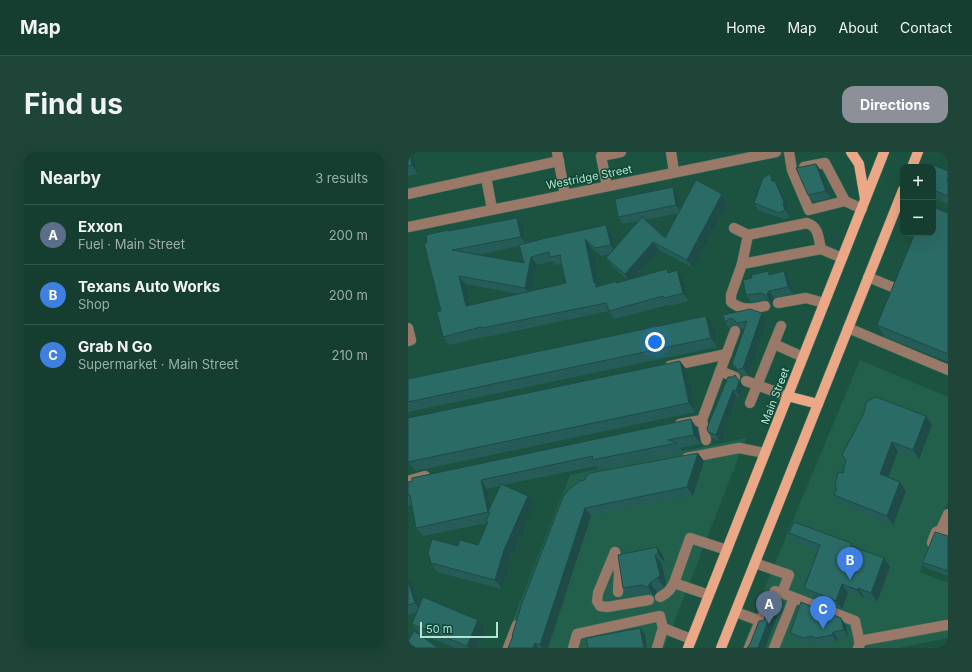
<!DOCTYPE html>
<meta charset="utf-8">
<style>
body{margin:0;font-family:Inter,sans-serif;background:#1e4538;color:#f1f3f6}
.controls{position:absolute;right:12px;top:12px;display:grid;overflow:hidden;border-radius:8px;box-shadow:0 4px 16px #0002}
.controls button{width:36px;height:36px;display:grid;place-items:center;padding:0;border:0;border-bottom:1px solid #34574c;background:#153e30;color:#f1f3f6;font:20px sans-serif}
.scale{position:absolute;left:12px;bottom:10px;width:78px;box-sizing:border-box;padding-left:4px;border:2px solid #b5e3cf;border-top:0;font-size:11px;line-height:14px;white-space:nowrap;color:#b5e3cf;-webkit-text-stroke:3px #0e4836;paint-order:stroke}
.you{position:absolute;left:247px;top:190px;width:14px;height:14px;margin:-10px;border:3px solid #fff;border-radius:50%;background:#1a73e8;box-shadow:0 0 0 6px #1a73e833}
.badge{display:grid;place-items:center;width:26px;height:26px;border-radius:50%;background:#8c9099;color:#fff;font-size:13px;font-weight:700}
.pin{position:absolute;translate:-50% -33px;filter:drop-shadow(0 1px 2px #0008)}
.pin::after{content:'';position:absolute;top:21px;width:14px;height:12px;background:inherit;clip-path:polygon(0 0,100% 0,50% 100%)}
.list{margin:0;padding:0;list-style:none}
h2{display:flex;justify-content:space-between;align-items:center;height:52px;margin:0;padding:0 16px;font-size:17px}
h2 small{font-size:13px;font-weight:400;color:#9daeab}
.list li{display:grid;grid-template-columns:26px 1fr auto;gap:12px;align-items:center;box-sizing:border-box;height:60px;padding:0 16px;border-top:1px solid #34574c}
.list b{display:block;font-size:15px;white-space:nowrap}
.list p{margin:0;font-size:13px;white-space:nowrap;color:#9daeab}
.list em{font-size:13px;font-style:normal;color:#9daeab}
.map{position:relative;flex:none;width:540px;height:496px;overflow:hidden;border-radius:12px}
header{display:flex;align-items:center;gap:24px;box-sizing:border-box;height:56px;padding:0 20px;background:#153e30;border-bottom:1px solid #34574c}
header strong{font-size:19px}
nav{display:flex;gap:22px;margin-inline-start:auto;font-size:14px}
.intro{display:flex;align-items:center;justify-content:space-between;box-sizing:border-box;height:96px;padding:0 24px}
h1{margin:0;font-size:28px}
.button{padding:10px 18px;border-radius:12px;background:#8c9099;color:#fff;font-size:14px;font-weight:700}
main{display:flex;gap:24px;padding:0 24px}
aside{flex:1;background:#153e30;border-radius:12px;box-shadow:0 4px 16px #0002}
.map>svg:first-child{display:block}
</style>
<header>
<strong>Map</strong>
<nav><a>Home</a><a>Map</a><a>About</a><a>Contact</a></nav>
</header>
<div class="intro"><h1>Find us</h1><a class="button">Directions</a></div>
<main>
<aside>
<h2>Nearby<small>3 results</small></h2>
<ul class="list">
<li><span class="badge" style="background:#5c6f8a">A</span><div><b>Exxon</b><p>Fuel · Main Street</p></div><em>200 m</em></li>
<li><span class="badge" style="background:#3f7fe0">B</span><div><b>Texans Auto Works</b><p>Shop</p></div><em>200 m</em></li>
<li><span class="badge" style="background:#3f7fe0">C</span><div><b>Grab N Go</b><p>Supermarket · Main Street</p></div><em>210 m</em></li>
</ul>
</aside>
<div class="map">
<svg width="540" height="496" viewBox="0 0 540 496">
<rect width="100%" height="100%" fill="#1c5340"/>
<!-- built -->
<g fill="#23604b">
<path d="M452,208L540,245V349L512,420L540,431V486L490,496H335L360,428Z"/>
<path d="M338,286L256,496H94L162,323Z"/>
</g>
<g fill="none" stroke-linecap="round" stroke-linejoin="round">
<defs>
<g id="minor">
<path d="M149,0L157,43"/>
<path d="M263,0L266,20"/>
<path d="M381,0L384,18L401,58L437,49L454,57"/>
<path d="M396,15L417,11L437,49"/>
<path d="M78,25L84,57"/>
<path d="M199,34L193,4L213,0"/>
<path d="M0,42L151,9"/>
<path d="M0,75L368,0"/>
<path d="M326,76L340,83L334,112L323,143V150C334,159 344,157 357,154"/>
<path d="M340,83L399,71C411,75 410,85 413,97"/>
<path d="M334,112L413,97L434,106"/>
<path d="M460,125L489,137"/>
<path d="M370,151L398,146L416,151"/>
<path d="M0,176L3,188L0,189"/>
<path d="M440,176L540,218"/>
<path d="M366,192L395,205"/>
<path d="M262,214L319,202"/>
<path d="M312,219L327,225"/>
<path d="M338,229L379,244"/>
<path d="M342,251L373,174"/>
<path d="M272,272L294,268"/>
<path d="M298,288L294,268L327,179"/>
<path d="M279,306L331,296L357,301"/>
<path d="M0,329L17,324"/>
<path d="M540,362L533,378L540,381"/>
<path d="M524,391L528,380L533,378"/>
<path d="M207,400L190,441L189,449L192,454L199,455L241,448"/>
<path d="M207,400L211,421L210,440"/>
<path d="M347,411L381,423L374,441L447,469L452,492L450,496"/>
<path d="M301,443L266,431L282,386L319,398"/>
<path d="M252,445C260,441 262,438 266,431"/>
<path d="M328,460L352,469L341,496"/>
<path d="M356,470L352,469L367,439L374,441"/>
<path d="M255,476L283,487"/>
<path d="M451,489L539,473"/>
<path d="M100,496L109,473"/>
<path d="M165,496L169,482L252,464L255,476L249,496"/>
<path d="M366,496L386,446"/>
</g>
<g id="major">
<path d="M443,0L451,12L457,47"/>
<path d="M504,15L510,0"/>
<path d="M379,244L410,252"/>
<path d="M280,496L476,0"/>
<path d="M313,496L495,38"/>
</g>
</defs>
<!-- minor casing -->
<use href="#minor" stroke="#3e735f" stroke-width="11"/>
<!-- major casing -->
<use href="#major" stroke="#3e735f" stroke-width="11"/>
<!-- minor -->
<use href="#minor" stroke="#9b7968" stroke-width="10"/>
<!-- major -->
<use href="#major" stroke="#eca886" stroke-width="10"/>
</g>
<!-- wall -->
<g fill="#255c57" fill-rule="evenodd">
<path d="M0,0L10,22L0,24Z"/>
<path d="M525,15L540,19V52L525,46Z"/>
<path d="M413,18L423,46L405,50L400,43Z"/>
<path d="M362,22L372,36L380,57V59L382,65L376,67L350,58L346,51Z"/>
<path d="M269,42L272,57L314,42L320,51L285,116L251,98L226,126L259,117L261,121L269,118L275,127L281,149L261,154L260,153L206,167L201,159L79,185V184L41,193L35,185L33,159L19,91L41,79L109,66L115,74L118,91L198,73L204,81L207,96L230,69L215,72L210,65ZM271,61L257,86L237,68ZM111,94L116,111L69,103ZM183,95L193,104L201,102L198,106L204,114L220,128L211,130L210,129L191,134ZM145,109L148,113L154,112L158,131L124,139L129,113ZM57,132L112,142L62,153Z"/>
<path d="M540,60V210L477,185L469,173Z"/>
<path d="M362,122L381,126L385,142L366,146L364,149V154H363L359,148L343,150L338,143Z"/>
<path d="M354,161L359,168L340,223L333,224L324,212L336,177H333L330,173H326L321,176L317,170L315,163Z"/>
<path d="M305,173L309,195L0,260V227Z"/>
<path d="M279,218L287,260L7,319L0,310Z"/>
<path d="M324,225L336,235L332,245H329L312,289L304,286L300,280Z"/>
<path d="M456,261L518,264L524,273L511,307L490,299L480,325L492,330L498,339L485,373L432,352L426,343L435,321L438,309L434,303Z"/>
<path d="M289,276L293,292L272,296L275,300L190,317L188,314L95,333L120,344L126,353L102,407L94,437L29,420L23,411L50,394L70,393L79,371L15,384L8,376L4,353H0V330ZM92,334L83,354L79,337Z"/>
<path d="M296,309L285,344L183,364L140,496H100L105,486L104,484L155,345Z"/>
<path d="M381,381L446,395L476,406L482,415L469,450L456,445L455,446L440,441L434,457L402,445L396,436L410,398L387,389Z"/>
<path d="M540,384V424L518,416L514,410Z"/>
<path d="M249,395L255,404L257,411L254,412L258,432L256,435L249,440L246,444L240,442L222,445L215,436Z"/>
<path d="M0,425L4,431L12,454L76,477L68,496H47L11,481L4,472L9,460L0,463Z"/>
<path d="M438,473L440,485L430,487L429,490L413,493L408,491L401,493L387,488L382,481Z"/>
</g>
<!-- shaded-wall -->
<g fill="#1e4b47">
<path d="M1,0H5L10,22L4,13Z"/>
<path d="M408,12L413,18L423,46L418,39Z"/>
<path d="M362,22L372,36L380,57V59L382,65L377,58L364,29Z"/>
<path d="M265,35L269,42L273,60L268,53Z"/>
<path d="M314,42L320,51L285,116L279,108Z"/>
<path d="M109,66L115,74L118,93L113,85Z"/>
<path d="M198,73L204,81L208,101L203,93Z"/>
<path d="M177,87L183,95L192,137L188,135L186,131Z"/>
<path d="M245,90L251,98L222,130L217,122Z"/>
<path d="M123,105L129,113L123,144L117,136Z"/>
<path d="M269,118L275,127L281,149L275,141Z"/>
<path d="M376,119L381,126L385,142L380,135Z"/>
<path d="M51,124L57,132L64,162L58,154Z"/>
<path d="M361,139L366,146L364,149V154L360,147L359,142Z"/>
<path d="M354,161L359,168L340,223L335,216Z"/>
<path d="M298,164L305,173L309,195L303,186Z"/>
<path d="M272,209L279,218L287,260L281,251Z"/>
<path d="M331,229L336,235L332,245L328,239Z"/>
<path d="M325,238L329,245L312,289L308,283Z"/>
<path d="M518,264L524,273L511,307L505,298Z"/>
<path d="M283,267L289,276L293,292L286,283Z"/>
<path d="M484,290L490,299L478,331L472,322Z"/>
<path d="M290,301L296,309L285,344L279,335Z"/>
<path d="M73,328L79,337L85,364L82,360H80L86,369L80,360Z"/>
<path d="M492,330L498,339L485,373L479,364Z"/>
<path d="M120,344L126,353L102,407L94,437L87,428L96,398Z"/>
<path d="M177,356L183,364L140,496H134L132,493Z"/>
<path d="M249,395L255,404L257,411L250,402Z"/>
<path d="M247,403L254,412L258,432L256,435L249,426Z"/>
<path d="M476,406L482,415L469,450L463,441Z"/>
<path d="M0,425L4,431L13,459L7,451L0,429Z"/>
<path d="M242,431L249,440L246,444L240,435Z"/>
<path d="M434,432L440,441L434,457L428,449Z"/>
<path d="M450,436L456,445L455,446L449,438Z"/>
<path d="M369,445L374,452L357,496H350Z"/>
<path d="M433,466L438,473L440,485L436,478Z"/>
<path d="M70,468L76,477L68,496H60L59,494Z"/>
<path d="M232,476L237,482L239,496H236Z"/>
<path d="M425,480L430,487L429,490L424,483Z"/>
<path d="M127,491L130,496H125Z"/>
</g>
<!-- building -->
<g fill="#2b6b65" stroke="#1e4b47" fill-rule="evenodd">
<path d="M0,0H1L4,13L0,14Z"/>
<path d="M408,12L418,39L400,43L388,16Z"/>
<path d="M525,13L540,19V26L539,29H540V44L525,38V15H524Z"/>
<path d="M362,22L364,29H367L376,50L375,52L377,58L371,61L346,51L355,26Z"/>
<path d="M288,28L314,42L279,108L245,90L217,122L198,106L234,65L257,86Z"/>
<path d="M265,35L268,53L210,65L207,47Z"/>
<path d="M525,55L540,61V60V202L469,173L507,81H525Z"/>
<path d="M109,66L113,85L44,98L116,111L111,93L138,86L198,73L203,93L187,96L177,87L186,131H188V135L210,129L208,131L259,117L260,121L269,118L275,141L256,146L255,144L201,159L198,151L74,176L73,175L35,185L29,160L33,159L16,91H19L18,83L40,78V79ZM141,100L142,105L153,103L152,106L158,131L58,154L51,124L117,136L123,105Z"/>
<path d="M360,119L361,123L376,119L380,135L361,139L359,142L360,147L358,148L357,143L354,141L338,143L335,128L344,126L343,123Z"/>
<path d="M342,157L354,161L335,216L329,218L327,214L324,212L339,169L329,171L325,167L322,166L317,170L315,163Z"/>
<path d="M298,164L303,186L0,250V227Z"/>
<path d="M272,209L281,251L0,310V266Z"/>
<path d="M327,223L331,229L328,239L325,238L308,283L300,280L299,276L320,225H324Z"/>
<path d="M468,245L518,264L505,298L484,290L472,322L492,330L479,364L426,343L429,337L427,334L430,320L435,321L438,308L434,303L456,261L458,250Z"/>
<path d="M283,267L286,283L260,288L269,291L184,308L185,304L73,328L80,360L8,376L2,343H0V330L4,329V326Z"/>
<path d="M290,301L279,335L177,356L132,493L127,491L125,496H100L105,484H104L114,451L155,345L160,338L172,329L177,328L178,324L182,321Z"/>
<path d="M93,332L120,344L96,398L87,428L23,411L20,401L24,387L50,394L52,388L70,393L80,370L78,369L82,360H80Z"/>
<path d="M386,370L443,391V394L476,406L463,441L450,436L449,438L434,432L428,449L396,436L412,393L381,381Z"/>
<path d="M527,380L540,384V419L514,410L516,407Z"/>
<path d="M249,395L250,402L247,403L252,423L249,426L242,431L240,435L234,433L215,436L210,403Z"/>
<path d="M0,429L7,451L0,453Z"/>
<path d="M364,443L369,445L350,496H339L342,492L351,469L356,468L357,465L356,459Z"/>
<path d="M15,445L70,468L59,494L4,472Z"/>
<path d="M393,450L433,466L436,478L425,480L424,483L408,486L403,484L396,486L382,481Z"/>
<path d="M232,476L236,496H180L178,486Z"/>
<path d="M6,479L30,496H0V489Z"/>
</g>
<g text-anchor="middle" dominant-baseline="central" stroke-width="3" stroke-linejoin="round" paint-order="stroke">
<!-- street labels -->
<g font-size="11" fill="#b5e3cf" stroke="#0e4836">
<text transform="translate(181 25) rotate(-11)">Westridge Street</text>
<text transform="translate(367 244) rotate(-69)">Main Street</text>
</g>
</g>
</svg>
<div class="controls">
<button>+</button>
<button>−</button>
</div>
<div class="scale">50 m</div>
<div class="you"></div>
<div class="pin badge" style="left:361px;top:472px;background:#5c6f8a">A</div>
<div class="pin badge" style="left:442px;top:428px;background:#3f7fe0">B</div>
<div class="pin badge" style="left:415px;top:477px;background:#3f7fe0">C</div>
</div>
</main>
